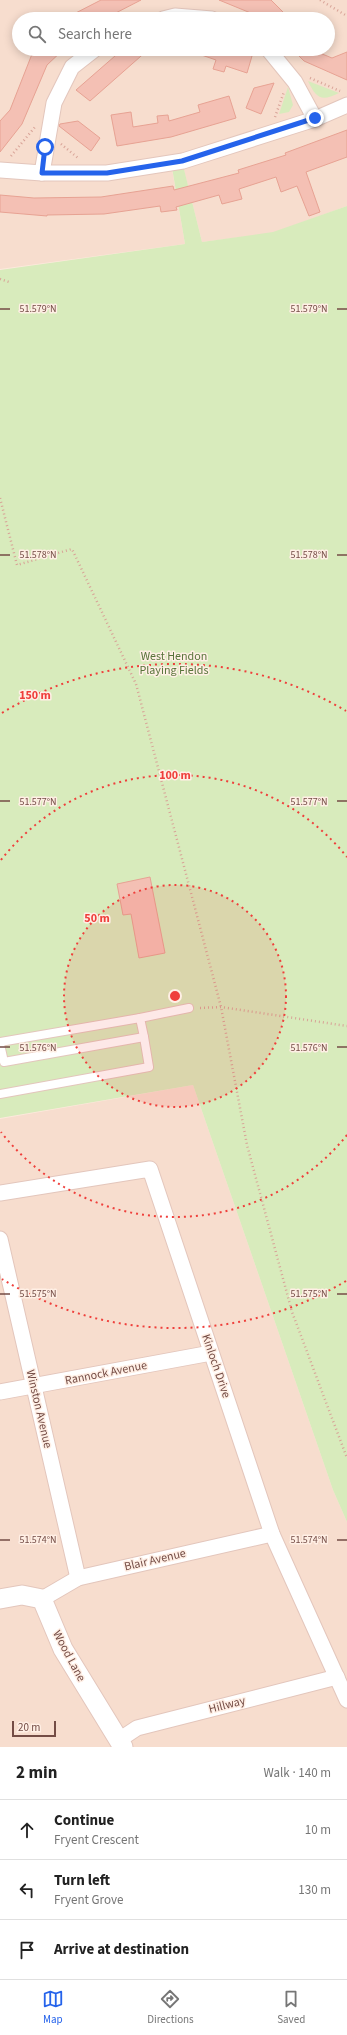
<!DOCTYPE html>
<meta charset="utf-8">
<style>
body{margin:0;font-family:"Source Sans 3",sans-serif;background:#f2f2f2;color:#222}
.scale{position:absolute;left:12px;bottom:10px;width:44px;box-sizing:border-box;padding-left:4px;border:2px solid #744c45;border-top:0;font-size:11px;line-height:14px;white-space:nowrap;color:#744c45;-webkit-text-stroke:3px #ffefe5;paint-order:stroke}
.stop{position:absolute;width:12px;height:12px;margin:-9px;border:3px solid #2563eb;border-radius:50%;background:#fff}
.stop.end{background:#2563eb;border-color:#fff;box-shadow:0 1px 4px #0008}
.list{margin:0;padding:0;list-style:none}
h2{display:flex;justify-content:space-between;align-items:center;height:52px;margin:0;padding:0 16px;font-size:17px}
h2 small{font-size:13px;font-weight:400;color:#767676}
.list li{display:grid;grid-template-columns:26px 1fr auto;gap:12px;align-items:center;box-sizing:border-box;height:60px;padding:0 16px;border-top:1px solid #e0e0e0}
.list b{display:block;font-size:15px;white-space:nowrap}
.list p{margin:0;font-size:13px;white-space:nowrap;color:#767676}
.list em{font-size:13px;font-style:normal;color:#767676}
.icon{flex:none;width:22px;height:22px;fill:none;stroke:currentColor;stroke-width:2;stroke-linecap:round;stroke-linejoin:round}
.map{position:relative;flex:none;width:347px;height:1747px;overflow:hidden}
.search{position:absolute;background:#fff;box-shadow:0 2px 10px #0003;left:12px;right:12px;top:12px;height:44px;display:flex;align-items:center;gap:10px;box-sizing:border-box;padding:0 14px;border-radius:22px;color:#767676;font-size:15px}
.sheet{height:232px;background:#fff}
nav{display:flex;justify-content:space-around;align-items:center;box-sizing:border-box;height:56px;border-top:1px solid #e0e0e0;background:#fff;font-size:11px;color:#767676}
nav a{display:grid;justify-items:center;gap:2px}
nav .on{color:#2563eb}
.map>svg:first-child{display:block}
</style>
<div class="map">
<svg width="347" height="1747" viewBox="0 0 347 1747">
<rect width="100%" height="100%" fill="#fdeadd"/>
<!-- residential -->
<g fill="#f7ddce" fill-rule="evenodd">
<path d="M0,0H347V206L273,233L202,242L182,162L171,163L185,244L0,269ZM19,19H328V49H19Z"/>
<path d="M193,1085L333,1490L347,1522V1747H0V1119Z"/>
</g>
<!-- green -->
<g fill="#d8ebbc">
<path d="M308,81L339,93C321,102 316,98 308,81Z"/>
<path d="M288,87L293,105L289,112L279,114Z"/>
<path d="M182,161L202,242L273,232L347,206V1522L333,1490L193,1085L0,1118V270L185,244L171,162Z"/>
</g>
<!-- building -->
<g fill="#f4c0b4" stroke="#e7a293">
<path d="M101,0H141L104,19H64Z"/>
<path d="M219,0H271L290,19H262L258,16Z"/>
<path d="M34,49H64L47,65L22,124L0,152V121L10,110Z"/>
<path d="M123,49H149L90,101L76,90Z"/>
<path d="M191,49H231L252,56L247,73L226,66L224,72L213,69L216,60L190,51Z"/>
<path d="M292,49H310L332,58L347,52V80L304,61Z"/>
<path d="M274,83L261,114L246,108L254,88Z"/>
<path d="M229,96L236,118L171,137L117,146L111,115L131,112L133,127L158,123L157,116L168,115L169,121L200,112L198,105Z"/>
<path d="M78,121L100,138L91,151L59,126L60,124Z"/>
<path d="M347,130V157L306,172L320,212L309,216L297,186L281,192L276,177L239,189L242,199L222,204L219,195L176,207L177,210L161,212L160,206L104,214L47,215V216L0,212V195L34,198L101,197L173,186L174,190L239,173L238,170L286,155L285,153Z"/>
<path d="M150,877L165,953L139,958L131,914L123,915L117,884Z"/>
</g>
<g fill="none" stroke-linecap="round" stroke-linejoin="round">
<defs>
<g id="service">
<path d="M140,1018L189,1008"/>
<path d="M0,1042L140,1018L144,1037"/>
<path d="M0,1044L4,1062L144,1037L149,1067L0,1094"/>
</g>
<g id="minor">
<path d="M163,19L175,16L212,19"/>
<path d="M268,49L295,82L315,119"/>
<path d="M0,170L42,173H107L183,161L315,119L347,105"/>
<path d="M42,173L54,103L72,67L95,49"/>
<path d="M0,1193L150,1169L272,1534L347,1700"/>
<path d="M0,1239L78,1578"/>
<path d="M0,1392L211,1353"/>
<path d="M42,1599L78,1578L272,1534"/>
<path d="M119,1740L137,1728L337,1677"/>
</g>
<path id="tertiary" d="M0,1599L22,1595L42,1599L63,1649L123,1747"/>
</defs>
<!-- service casing -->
<use href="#service" stroke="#e3c6bc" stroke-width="10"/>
<!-- minor casing -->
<use href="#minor" stroke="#e3c6bc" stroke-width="17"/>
<!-- tertiary casing -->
<use href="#tertiary" stroke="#e3c6bc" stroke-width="21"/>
<!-- path -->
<g stroke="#d8a397" stroke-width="2.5" stroke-dasharray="1 3" stroke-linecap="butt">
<path d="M320,0L347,16"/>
<path d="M310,78L340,91"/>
<path d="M275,117L284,92"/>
<path d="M61,144L78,158"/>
<path d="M11,156L35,127"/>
<path d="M0,279L9,282"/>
<path d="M0,498L17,565L72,549L136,684L221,1007L247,1145L292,1312L347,1458"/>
<path d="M200,1008L221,1007L347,1026"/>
</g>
<!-- service -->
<use href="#service" stroke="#fff" stroke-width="8"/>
<!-- minor -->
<use href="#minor" stroke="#fff" stroke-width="15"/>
<!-- tertiary -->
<use href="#tertiary" stroke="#fff" stroke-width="19"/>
</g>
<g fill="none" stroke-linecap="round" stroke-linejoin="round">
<!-- route -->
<path stroke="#2563eb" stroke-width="5" d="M45,147L42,173H107L182,161L315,118"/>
</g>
<!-- ticks -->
<path fill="none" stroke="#744c45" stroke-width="1.5" d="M0,309H10M337,309H347M0,555H10M337,555H347M0,801H10M337,801H347M0,1047H10M337,1047H347M0,1294H10M337,1294H347M0,1540H10M337,1540H347"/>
<!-- distance rings -->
<circle cx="175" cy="996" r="111" fill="#ef3f3b" fill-opacity=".12"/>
<g fill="none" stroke="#ef3f3b" stroke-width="2" stroke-dasharray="2 4">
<circle cx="175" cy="996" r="111"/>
<path d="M347 1135A221 221 0 0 1 1 1132M1 860A221 221 0 0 1 347 857"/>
<path d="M346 1281A332 332 0 0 1 2 1279M2 713A332 332 0 0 1 346 711"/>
</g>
<g text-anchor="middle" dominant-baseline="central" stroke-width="3" stroke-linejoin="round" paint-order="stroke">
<!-- park labels -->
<g font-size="12" fill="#58743a" stroke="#ffefe5">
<text x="174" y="656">West Hendon<tspan x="174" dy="14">Playing Fields</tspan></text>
</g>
<!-- street labels -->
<g font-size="12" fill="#744c45" stroke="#ffefe5">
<text transform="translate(216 1366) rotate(71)">Kinloch Drive</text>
<text transform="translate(106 1373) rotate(-11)">Rannock Avenue</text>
<text transform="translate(39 1409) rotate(77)">Winston Avenue</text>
<text transform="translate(155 1560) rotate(-13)">Blair Avenue</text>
<text transform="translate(69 1656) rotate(62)">Wood Lane</text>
<text transform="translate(227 1705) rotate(-14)">Hillway</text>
</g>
</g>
<g font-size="10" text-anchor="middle" fill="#744c45" stroke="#ffefe5" stroke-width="3" stroke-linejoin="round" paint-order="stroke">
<text x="38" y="312">51.579°N</text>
<text x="309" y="312">51.579°N</text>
<text x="38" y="558">51.578°N</text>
<text x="309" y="558">51.578°N</text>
<text x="38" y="805">51.577°N</text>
<text x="309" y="805">51.577°N</text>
<text x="38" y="1051">51.576°N</text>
<text x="309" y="1051">51.576°N</text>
<text x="38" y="1297">51.575°N</text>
<text x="309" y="1297">51.575°N</text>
<text x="38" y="1543">51.574°N</text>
<text x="309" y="1543">51.574°N</text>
</g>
<circle cx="175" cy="996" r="6" fill="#ef3f3b" stroke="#ffefe5" stroke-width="2"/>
<g font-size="12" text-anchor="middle" font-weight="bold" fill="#ef3f3b" stroke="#ffefe5" stroke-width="3" stroke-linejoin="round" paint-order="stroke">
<text x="35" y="699">150 m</text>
<text x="175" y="779">100 m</text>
<text x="97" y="922">50 m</text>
</g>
</svg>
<div class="scale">20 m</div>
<div class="stop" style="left:45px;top:147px"></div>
<div class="stop end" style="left:315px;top:118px"></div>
<div class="search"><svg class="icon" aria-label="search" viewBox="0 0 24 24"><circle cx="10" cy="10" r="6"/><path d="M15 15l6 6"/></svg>Search here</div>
</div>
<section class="sheet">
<h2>2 min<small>Walk · 140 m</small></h2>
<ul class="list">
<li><svg class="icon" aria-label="ahead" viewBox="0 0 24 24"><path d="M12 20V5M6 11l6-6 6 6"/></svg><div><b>Continue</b><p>Fryent Crescent</p></div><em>10 m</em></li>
<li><svg class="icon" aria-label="left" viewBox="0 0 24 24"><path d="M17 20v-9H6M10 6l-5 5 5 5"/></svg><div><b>Turn left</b><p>Fryent Grove</p></div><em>130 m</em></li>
<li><svg class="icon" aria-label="arrive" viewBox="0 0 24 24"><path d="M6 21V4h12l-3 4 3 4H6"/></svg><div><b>Arrive at destination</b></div></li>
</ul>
</section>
<nav>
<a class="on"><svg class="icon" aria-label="map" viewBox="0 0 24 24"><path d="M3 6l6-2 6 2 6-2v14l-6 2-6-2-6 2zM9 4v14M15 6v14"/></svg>Map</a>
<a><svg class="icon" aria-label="directions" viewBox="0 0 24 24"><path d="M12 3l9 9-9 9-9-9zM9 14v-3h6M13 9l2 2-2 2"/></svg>Directions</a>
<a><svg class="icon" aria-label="saved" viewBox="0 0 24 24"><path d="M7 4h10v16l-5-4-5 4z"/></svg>Saved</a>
</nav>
